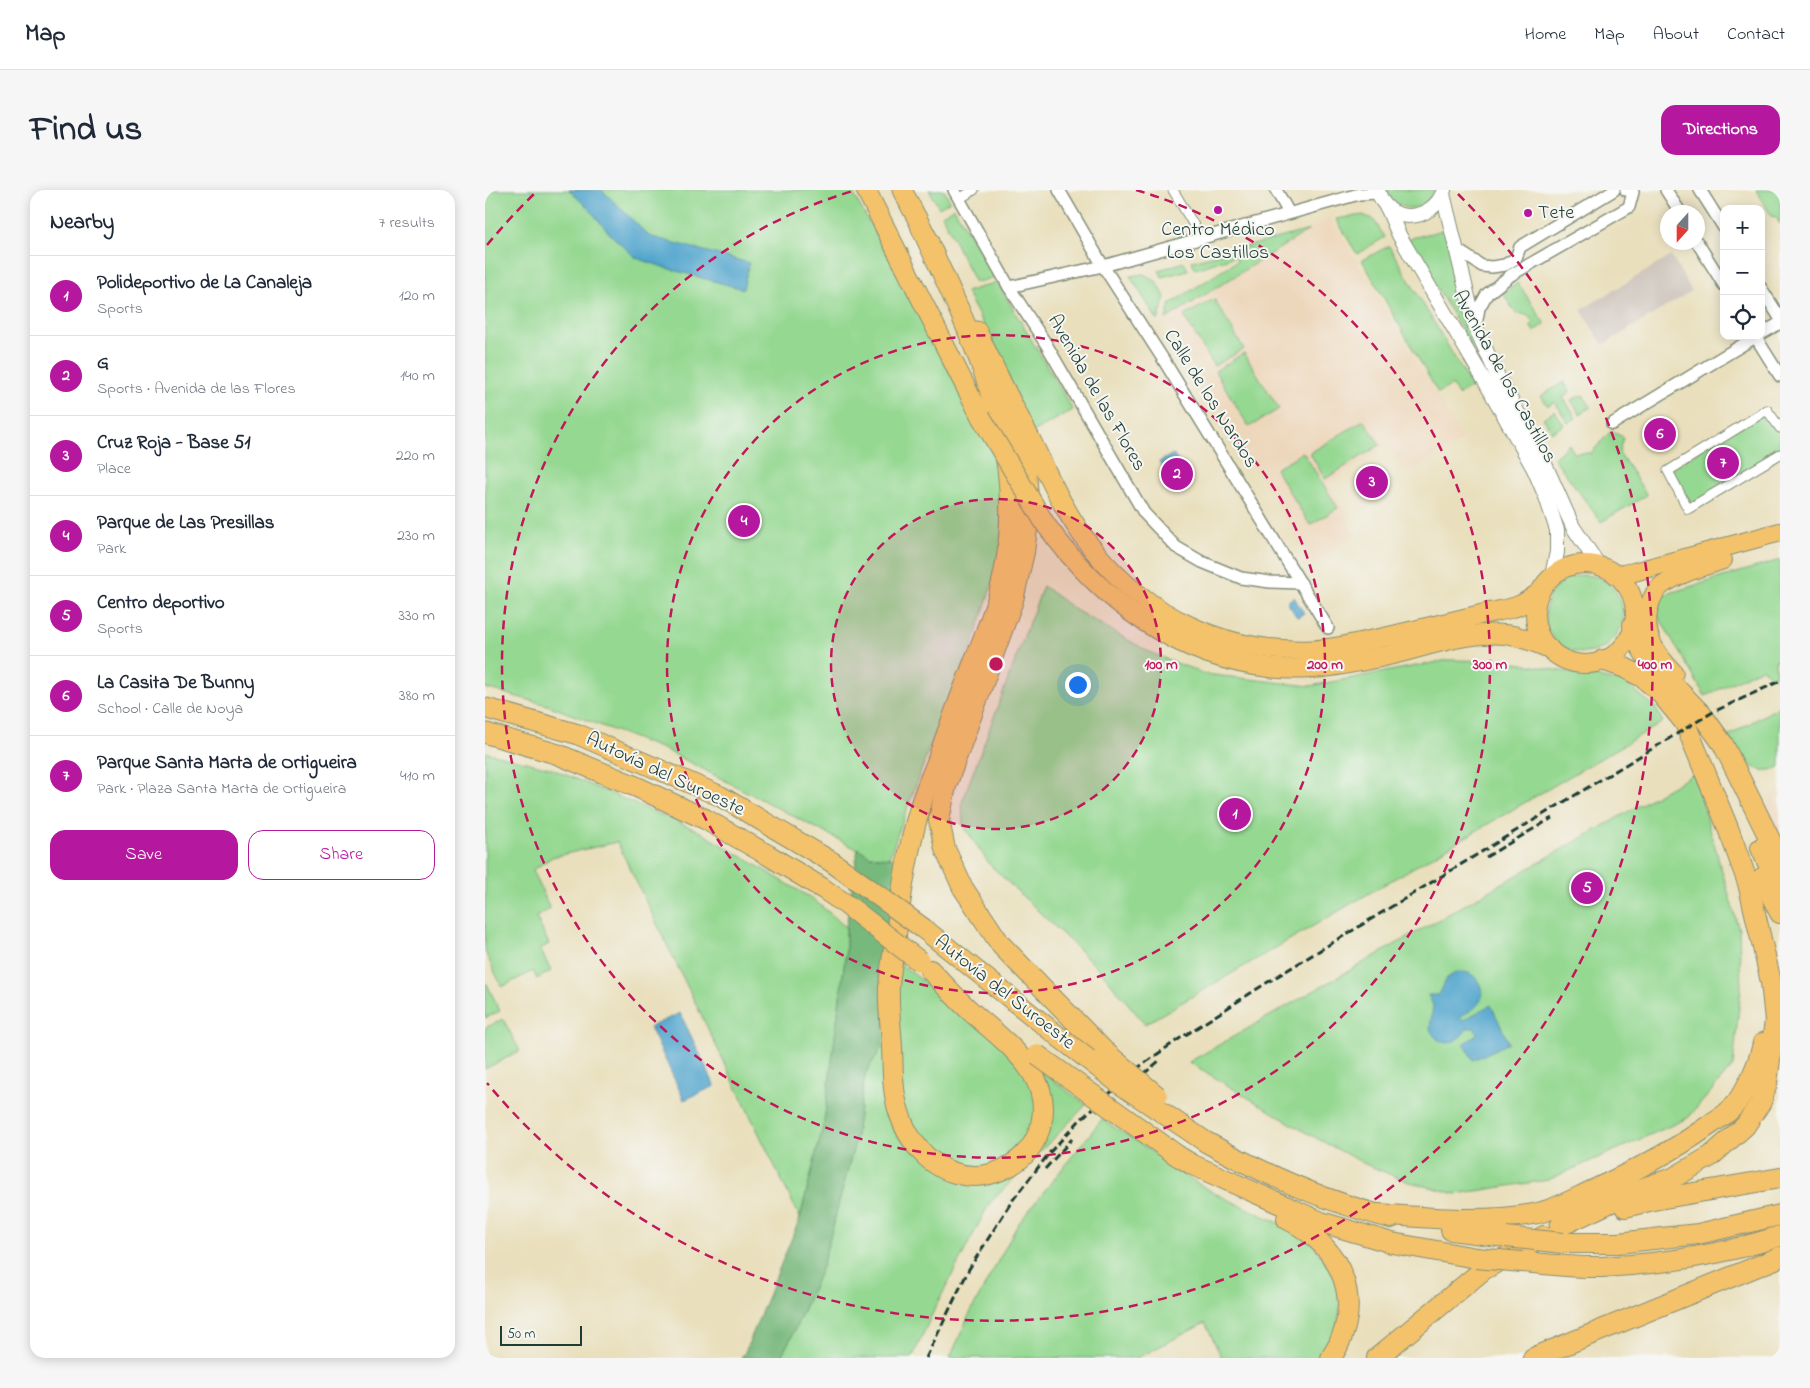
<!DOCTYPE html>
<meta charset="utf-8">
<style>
body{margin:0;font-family:"Indie Flower",sans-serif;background:#f6f6f7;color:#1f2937}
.controls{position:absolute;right:15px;top:15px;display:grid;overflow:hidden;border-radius:10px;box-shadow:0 2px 12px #0003}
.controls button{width:45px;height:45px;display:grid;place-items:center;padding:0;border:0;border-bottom:1px solid #e0e1e3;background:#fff;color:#1f2937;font:25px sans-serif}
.compass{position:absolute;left:1175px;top:15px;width:45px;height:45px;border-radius:50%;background:#fff;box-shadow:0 2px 12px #0003;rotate:201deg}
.scale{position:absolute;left:15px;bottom:12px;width:82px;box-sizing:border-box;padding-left:5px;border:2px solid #1f3d34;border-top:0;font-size:14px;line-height:18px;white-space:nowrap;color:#1f3d34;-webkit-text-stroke:4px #f6f6f2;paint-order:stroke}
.you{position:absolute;left:592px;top:494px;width:18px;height:18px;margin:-12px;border:4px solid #fff;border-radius:50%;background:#1a73e8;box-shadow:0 0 0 8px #1a73e833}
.badge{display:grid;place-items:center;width:32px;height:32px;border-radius:50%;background:#b5179e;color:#fff;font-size:16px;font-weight:700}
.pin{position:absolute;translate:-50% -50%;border:2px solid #fff;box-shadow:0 1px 5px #0006}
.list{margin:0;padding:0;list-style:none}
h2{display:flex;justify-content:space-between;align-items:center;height:65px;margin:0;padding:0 20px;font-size:21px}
h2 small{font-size:16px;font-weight:400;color:#747a83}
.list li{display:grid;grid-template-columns:32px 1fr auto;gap:15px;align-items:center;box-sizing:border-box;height:80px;padding:0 20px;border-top:1px solid #e0e1e3}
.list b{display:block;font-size:19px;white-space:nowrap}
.list p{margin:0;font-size:16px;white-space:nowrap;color:#747a83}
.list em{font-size:16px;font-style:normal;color:#747a83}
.actions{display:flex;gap:10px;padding:15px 20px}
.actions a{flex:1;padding:11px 0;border:1px solid #b5179e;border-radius:15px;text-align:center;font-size:18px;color:#b5179e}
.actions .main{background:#b5179e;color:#fff}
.icon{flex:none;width:28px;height:28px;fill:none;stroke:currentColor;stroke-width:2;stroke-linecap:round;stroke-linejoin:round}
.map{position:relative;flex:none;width:1295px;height:1168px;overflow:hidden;border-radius:15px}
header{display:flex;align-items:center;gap:30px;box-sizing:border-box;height:70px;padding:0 25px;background:#fff;border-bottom:1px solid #e0e1e3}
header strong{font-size:24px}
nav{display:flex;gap:28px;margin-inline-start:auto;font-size:18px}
.intro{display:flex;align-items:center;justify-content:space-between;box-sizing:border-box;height:120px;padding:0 30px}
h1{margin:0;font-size:35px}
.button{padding:12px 22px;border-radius:15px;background:#b5179e;color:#fff;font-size:18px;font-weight:700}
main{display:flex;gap:30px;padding:0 30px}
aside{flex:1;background:#fff;border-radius:15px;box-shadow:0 2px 12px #0003}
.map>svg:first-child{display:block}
</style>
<header>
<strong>Map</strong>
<nav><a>Home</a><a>Map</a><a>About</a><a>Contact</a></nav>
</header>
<div class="intro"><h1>Find us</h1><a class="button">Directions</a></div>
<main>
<aside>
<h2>Nearby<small>7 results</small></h2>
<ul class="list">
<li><span class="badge">1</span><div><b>Polideportivo de La Canaleja</b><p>Sports</p></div><em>120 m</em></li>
<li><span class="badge">2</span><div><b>G</b><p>Sports · Avenida de las Flores</p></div><em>140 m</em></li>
<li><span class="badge">3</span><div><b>Cruz Roja - Base 51</b><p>Place</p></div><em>220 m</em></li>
<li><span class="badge">4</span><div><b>Parque de Las Presillas</b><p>Park</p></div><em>230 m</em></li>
<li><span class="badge">5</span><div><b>Centro deportivo</b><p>Sports</p></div><em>330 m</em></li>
<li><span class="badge">6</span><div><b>La Casita De Bunny</b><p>School · Calle de Noya</p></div><em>380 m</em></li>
<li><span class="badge">7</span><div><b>Parque Santa Marta de Ortigueira</b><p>Park · Plaza Santa Marta de Ortigueira</p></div><em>410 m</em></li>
</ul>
<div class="actions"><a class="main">Save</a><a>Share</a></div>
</aside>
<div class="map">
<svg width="1295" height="1168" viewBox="0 0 1295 1168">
<rect width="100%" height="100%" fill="#f6f6f2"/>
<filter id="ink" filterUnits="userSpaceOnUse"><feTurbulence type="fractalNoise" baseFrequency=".02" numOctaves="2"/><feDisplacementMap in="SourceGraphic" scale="10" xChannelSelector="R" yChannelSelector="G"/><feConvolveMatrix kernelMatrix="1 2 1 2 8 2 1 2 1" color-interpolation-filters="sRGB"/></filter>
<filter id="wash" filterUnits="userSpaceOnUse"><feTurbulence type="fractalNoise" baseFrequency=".0096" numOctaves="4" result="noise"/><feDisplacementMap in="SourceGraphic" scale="20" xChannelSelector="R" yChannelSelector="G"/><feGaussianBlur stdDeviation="1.12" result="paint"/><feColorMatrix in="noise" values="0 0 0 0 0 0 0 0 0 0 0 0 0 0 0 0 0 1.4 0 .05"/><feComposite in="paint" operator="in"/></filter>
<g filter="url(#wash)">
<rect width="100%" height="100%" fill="#e9dfbc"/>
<!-- built -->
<g fill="#edd7bb">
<path d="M845,27L978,250L921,284L902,256L844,294L871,343L828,375L681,129Z"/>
<path d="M1295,596V670L1281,634L1284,616L1288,605Z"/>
</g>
<!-- industrial -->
<path fill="#ccc2b9" d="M1186,66L1207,101L1118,155L1096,120Z"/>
<!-- green -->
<g fill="#94d891" stroke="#5a8a62">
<path d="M0,0H366L417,91L517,282V364L483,468L447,551L404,668L385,666L183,561L62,515L0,498Z"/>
<path d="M444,0H459L465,11L454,18Z"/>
<path d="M902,0H950C940,24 912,24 902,0Z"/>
<path d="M1271,0H1295V34L1290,26L1287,27Z"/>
<path d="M469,18L510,87L490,93L457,25Z"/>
<path d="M878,25L888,29L900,47L872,64L851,29Z"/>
<path d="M962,39L975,104L985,137L1007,186H1004L923,49Z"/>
<path d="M824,40L681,129L685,114L752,71L751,66L710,79L707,71Z"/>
<path d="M904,56L987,197L973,205L967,195L953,203L877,70Z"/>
<path d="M699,72L703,80L677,87L674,80Z"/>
<path d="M659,84L672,92L680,107L673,131L645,86Z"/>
<path d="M512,92L588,220L547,242L507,150L481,102Z"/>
<path d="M1033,93L1060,134L1049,142L1045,135L1048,133C1045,125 1039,123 1031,124L1018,103Z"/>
<path d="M729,109L759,159L729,176L699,126Z"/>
<path d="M759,163L794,219L764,237L730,181Z"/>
<path d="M1079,192L1085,202L1078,207L1091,228L1083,233L1070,212L1063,216L1056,206Z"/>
<path d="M1098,205L1106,217L1095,224L1086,210Z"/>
<path d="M1282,219L1295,238V264L1203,319L1182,281Z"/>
<path d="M1070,221L1079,235L1067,242L1058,228Z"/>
<path d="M879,230L895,255L840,289L825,263Z"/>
<path d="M1126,241L1138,247L1134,262L1162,305L1116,332L1069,268L1084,254L1089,263H1106Z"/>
<path d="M818,262L853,318L825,335L790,279Z"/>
<path d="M1295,370V469L1290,471L1291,485L1286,487L1277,478L1220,506L1172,424C1171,414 1173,410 1181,404Z"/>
<circle cx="1099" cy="424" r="39"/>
<path d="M558,396L592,421L666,463L720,484L825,496L963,470L1021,471L1139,492L1170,517L1178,532L660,834L614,779L505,675L478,635L477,612Z"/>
<path d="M1295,516V577C1266,589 1257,566 1243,546Z"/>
<path d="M0,562L65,578L212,640L328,709L361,737V761L339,932L315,1028L132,652L67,667L48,680L65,719L51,727L64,754L55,759L66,781L52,789L48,781L17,797L0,762Z"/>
<path d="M1209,584L1254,740L1256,797L1248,876L1203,928L1063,990L971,1004L921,991L880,974L820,942L704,872Z"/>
<path d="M405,766L601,915L504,1014L450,1118L427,1168H295L307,1146L337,1077L370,952L380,884L397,857Z"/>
<path d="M0,794H2L15,821L0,828Z"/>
<path d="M18,829L35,861L0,879V838Z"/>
<path d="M617,929L663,959L694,982L731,1004L796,1034L827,1053L853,1091L855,1119L851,1143L837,1168H737L720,1133L652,1168H465L484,1125L533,1034Z"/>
</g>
<!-- forest -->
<path fill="#77b87b" stroke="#4b7a58" d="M373,658L385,666L415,669L397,857L380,884L370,952L337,1077L307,1146L295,1168H256L260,1162L315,1028L339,933L361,761V737Z"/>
<!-- water -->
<g fill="#51a5cd" stroke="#387180">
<path d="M84,0H117L164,46L264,73L258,99L184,79L151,68L125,44L104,19Z"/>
<path d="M688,264L706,292L692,301L674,272Z"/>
<path d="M809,407L819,423L813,427L811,426L802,412Z"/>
<path d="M972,782C976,782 981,782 984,783C994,788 1000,801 995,811C992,818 983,822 976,826V829L978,830L1006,815L1024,853L988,870L979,853L989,847L992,843L990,838H982C972,855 955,860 945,839L948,815L943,805H954L962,788Z"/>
<path d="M195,823L230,896L199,910L165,837Z"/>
</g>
</g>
<g filter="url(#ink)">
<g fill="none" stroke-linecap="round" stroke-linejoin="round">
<defs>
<g id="pedestrian">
<path d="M688,0L717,49"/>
<path d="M474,9L489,0"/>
<path d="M1295,238L1282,220L1183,281L1203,319L1295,264"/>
</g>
<g id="minor">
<path d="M469,0L524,97L561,154L659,323L691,357L717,372L756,388L785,392L816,393"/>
<path d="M574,0L618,76L678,169L843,438"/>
<path d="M791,0L804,23"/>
<path d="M1181,0L1195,22"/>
<path d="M1215,0L1239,38"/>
<path d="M1212,52L1239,95"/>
<path d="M971,59L997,76L1007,77L1020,75L1031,68L1035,57L1129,0"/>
<path d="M524,97L618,76L874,4L893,3"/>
<path d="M1276,98L1295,128"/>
<path d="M991,135L994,118L1002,104L1026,85L1144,17L1148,2L1141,0"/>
<path d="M1276,144L1295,133"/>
<path d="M1270,146L1295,186"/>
<path d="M1127,234L1272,146"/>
</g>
<g id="tertiary">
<path d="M893,0C901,36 948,33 959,0"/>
<path d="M958,4L990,136L1013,187L1055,263L1088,337L1114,376"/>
<path d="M902,17L914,45L1001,193L1049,279L1061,307L1072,340V362L1067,386"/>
</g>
<g id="primary">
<circle cx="1100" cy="424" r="50"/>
<path d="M1131,385L1149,382L1295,342"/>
<path d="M1189,483C1171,464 1157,445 1164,418C1166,409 1169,401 1177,395C1195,383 1218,377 1238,370"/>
</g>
<g id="trunk">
<path d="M381,0L496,227"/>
<path d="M417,0L444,51"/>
<path d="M492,141C509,178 527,214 546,250C564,287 581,326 607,358C662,427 741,464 828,460C855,459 884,450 910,445C940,438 969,431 998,424C1010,421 1024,420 1035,415C1042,412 1048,407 1054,403"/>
<path d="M561,335C617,412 692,468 788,478C826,482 865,474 901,466C942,457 982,440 1024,445C1038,447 1051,453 1064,458"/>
</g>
<g id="motorway">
<path d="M436,37C476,124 523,215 525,312C526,347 521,384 510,417C502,440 493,462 484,485C473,513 462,543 452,572C446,588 438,604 434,621C422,662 416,703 411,745C409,762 405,780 404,797C403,817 406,837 407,857C408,879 407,901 414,922C422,949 442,975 470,983C501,993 539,976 552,946C577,888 519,852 482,818C469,806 458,793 445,780"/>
<path d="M526,213L541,278L544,324L539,362L528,410L461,596L454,630L460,659L478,698L516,755L620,862"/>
<path d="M1148,435L1152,451L1163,469L1217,525L1238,554L1295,670"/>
<path d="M0,518L92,544L235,606L347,672"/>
<path d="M0,543L72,564L152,597L220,629L283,665L337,698"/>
<path d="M1276,658L1295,699"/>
<path d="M1277,688L1295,723"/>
<path d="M439,739L573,846"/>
<path d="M721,952C779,984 841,1012 906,1028"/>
<path d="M693,966L708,975L836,1032L907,1053L991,1068"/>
<path d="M1140,1017L1168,1010L1295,988"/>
<path d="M893,1024C945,1028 997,1033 1048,1024C1067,1021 1087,1010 1104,1002C1146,982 1186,963 1223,936C1231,930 1241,925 1247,918C1261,902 1274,874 1278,853"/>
<path d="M802,1029C857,1056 882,1113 846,1168"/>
<path d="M1075,1036L1152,1000L1188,988L1226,966L1260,936L1276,912L1282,893L1290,830L1286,792L1263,693L1243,638L1200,533L1173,500L1157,487L1138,477L1118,470"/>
<path d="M966,1040L1021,1047"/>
<path d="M1078,1053H1133L1213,1044L1295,1025"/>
<path d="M1037,1072C1063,1074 1091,1078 1117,1077C1178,1074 1237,1065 1295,1046"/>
<path d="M892,1168L998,1080L1059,1046"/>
<path d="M1048,1168L1295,1067"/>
</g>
</defs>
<!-- pedestrian casing -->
<use href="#pedestrian" stroke="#848e78" stroke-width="11"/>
<!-- minor casing -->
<use href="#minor" stroke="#848e78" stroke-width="14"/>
<!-- tertiary casing -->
<use href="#tertiary" stroke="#848e78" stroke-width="16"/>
<!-- primary casing -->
<use href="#primary" stroke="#848e78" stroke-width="20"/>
<!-- trunk casing -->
<use href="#trunk" stroke="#848e78" stroke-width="21"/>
<!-- motorway casing -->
<use href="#motorway" stroke="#848e78" stroke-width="22"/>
<!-- pedestrian -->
<use href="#pedestrian" stroke="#fff" stroke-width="9"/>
<!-- minor -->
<use href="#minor" stroke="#fff" stroke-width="11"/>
<!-- tertiary -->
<use href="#tertiary" stroke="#fff" stroke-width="14"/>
<!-- primary -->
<use href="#primary" stroke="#f4c26a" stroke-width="18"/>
<!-- trunk -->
<use href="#trunk" stroke="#f4c26a" stroke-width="19"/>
<!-- motorway -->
<use href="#motorway" stroke="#f4c26a" stroke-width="20"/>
<!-- rail -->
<g stroke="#1f3d34" stroke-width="3" stroke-dasharray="8 4" stroke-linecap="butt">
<path d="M1001,667L1067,628"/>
<path d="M640,900L674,871"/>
<path d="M560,979L587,949"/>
<path d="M441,1168L484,1079L527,1011L566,961L595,930L654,877L691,851L783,792L1029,642L1228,522L1295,491"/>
</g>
<defs>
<path id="trunk-bridge" d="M496,227L561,335"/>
<g id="motorway-bridge">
<path d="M347,672L439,739"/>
<path d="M337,698L362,715L434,771"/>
<path d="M573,846L635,894L721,952"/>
<path d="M620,862L672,906"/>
<path d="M552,865L693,966"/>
<path d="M1021,1047L1078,1053"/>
<path d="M991,1068L1037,1072"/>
</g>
</defs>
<!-- trunk-bridge casing -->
<use href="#trunk-bridge" stroke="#848e78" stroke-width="21" stroke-linecap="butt"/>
<!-- motorway-bridge casing -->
<use href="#motorway-bridge" stroke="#848e78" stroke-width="22" stroke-linecap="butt"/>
<!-- trunk-bridge -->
<use href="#trunk-bridge" stroke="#f4c26a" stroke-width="19"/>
<!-- motorway-bridge -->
<use href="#motorway-bridge" stroke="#f4c26a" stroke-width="20"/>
</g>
</g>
<!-- distance rings -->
<circle cx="511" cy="474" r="165" fill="#c2185b" fill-opacity=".12"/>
<g fill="none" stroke="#c2185b" stroke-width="2.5" stroke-dasharray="9 6">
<circle cx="511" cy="474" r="165"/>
<circle cx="511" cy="474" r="329"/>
<path d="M651 0A494 494 0 1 1 371 0"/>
<path d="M2 55A659 659 0 0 1 49 4M973 4A659 659 0 1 1 2 893"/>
</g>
<!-- markers -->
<g fill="#b5179e" stroke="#f6f6f2" stroke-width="2">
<circle cx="733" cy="20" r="5"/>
<circle cx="1043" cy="23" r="5"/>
</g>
<g text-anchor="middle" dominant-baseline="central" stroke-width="4" stroke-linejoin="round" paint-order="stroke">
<!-- poi labels -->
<g font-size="20" fill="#1f3d34" stroke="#f6f6f2" text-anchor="start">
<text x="1053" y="23">Tete</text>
<text x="733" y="40" text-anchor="middle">Centro Médico<tspan x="733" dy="23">Los Castillos</tspan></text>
</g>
<!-- street labels -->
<g font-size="20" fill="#1f3d34" stroke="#f6f6f2">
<text transform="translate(1019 187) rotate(61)">Avenida de los Castillos</text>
<text transform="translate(611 203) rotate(60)">Avenida de las Flores</text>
<text transform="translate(725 209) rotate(58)">Calle de los Nardos</text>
<text transform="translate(180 585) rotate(25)">Autovía del Suroeste</text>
<text transform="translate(519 803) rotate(38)">Autovía del Suroeste</text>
</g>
</g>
<circle cx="511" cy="474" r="8" fill="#c2185b" stroke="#f6f6f2" stroke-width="2.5"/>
<g font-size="15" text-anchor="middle" font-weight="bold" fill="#c2185b" stroke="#f6f6f2" stroke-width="4" stroke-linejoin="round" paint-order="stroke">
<text x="676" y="479">100 m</text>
<text x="840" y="479">200 m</text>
<text x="1005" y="479">300 m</text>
<text x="1170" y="479">400 m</text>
</g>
</svg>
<div class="controls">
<button>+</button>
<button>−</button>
<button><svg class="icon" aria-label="locate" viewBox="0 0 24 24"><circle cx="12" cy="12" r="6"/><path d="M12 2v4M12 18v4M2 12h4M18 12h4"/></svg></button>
</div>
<svg class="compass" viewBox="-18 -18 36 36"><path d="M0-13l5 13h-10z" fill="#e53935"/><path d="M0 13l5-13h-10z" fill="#747a83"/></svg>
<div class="scale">50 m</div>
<div class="you"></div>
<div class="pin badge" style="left:750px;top:624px">1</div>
<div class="pin badge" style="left:692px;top:284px">2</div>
<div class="pin badge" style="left:887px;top:292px">3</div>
<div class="pin badge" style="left:259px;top:331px">4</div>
<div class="pin badge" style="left:1102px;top:698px">5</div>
<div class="pin badge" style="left:1175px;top:244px">6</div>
<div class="pin badge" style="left:1238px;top:273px">7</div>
</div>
</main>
